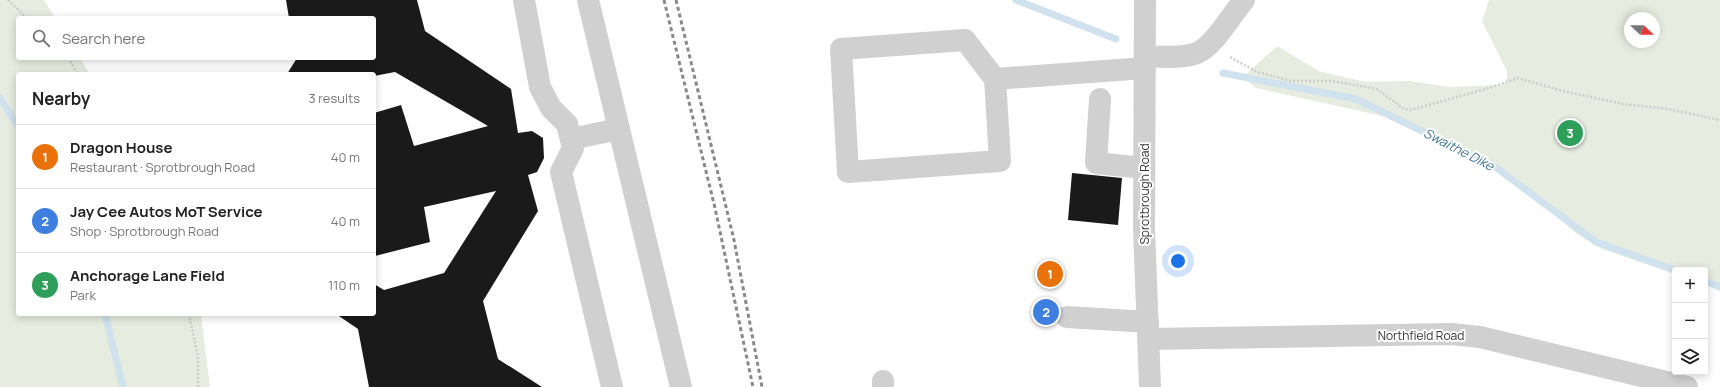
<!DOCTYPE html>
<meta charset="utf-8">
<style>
body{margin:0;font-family:Manrope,sans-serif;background:#f2f2f2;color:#222}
.controls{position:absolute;right:12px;bottom:12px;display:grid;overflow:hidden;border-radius:4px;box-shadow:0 2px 10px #0003}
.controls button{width:36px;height:36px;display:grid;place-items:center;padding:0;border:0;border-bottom:1px solid #e0e0e0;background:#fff;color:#222;font:20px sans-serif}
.compass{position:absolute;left:1624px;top:12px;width:36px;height:36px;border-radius:50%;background:#fff;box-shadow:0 2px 10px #0003;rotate:112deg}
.you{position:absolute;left:1178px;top:261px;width:14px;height:14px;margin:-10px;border:3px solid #fff;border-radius:50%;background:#1a73e8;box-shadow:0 0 0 6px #1a73e833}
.badge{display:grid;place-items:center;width:26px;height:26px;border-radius:50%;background:#d93025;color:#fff;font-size:13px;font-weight:700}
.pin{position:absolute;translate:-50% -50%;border:2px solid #fff;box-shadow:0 1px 4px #0006}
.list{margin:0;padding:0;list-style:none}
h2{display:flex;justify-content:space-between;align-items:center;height:52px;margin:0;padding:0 16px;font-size:17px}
h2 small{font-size:13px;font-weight:400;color:#767676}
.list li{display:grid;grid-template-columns:26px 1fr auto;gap:12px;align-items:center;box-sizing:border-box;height:64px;padding:0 16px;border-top:1px solid #e0e0e0}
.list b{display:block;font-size:15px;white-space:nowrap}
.list p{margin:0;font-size:13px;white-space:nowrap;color:#767676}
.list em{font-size:13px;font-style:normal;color:#767676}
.icon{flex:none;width:22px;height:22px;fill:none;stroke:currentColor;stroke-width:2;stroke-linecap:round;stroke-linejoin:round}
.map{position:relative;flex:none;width:1720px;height:387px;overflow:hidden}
.search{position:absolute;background:#fff;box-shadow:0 2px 10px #0003;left:16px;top:16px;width:360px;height:44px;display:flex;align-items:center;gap:10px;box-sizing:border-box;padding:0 14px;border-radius:4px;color:#767676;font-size:15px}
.panel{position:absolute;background:#fff;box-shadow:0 2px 10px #0003;left:16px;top:72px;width:360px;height:244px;border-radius:4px}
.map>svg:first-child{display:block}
</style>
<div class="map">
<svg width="1720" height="387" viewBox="0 0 1720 387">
<rect width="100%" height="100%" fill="#fff"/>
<!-- green -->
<g fill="#e6ecdf" fill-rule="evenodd">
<path d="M0,0H44L55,18H18V58H80L90,74H18V314H201L210,387H0Z"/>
<path d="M1489,0H1720V290L1705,284V270H1675V274L1602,249L1577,234L1514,180L1445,147L1396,119L1256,88L1243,77L1277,46L1319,71L1365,82L1409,81L1450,87L1500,85L1507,82V71L1482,21ZM1630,18H1654V42H1630Z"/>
</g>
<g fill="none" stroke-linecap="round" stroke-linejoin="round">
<!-- stream -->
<g stroke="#cfe2ee" stroke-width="7">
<path d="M1016,0L1116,39"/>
<path d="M1223,73L1356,99L1494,166L1596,242L1675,270"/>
<path d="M0,98L18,126"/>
<path d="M1705,281L1720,287"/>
<path d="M105,314L123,387"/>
</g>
</g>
<!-- building -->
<g fill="#1a1a1a">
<path d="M286,0H417L425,31L511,89L518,133L532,131L543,138L544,158L537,172L528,175L538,211L483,301L498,359L542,387H369L358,329L336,314H374V284L384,290L444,273L496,191L424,207L430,242L375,256L374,113L401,105L414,146L488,126L395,72L374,76V74H287L297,58H374V18H289Z"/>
<path d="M1072,173L1122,178L1118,225L1068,220Z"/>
</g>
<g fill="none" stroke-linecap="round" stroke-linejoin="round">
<!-- path -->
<g stroke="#cdcdcd" stroke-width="2.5" stroke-dasharray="2 2" stroke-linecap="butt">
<path d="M8,0L27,18"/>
<path d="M1230,57L1257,72L1291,81H1332L1377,89L1404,109L1411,110L1489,88L1518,78L1563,91L1623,104L1668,109L1720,120"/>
<path d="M68,58L78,74"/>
<path d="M189,314L198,357V387"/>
</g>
<!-- minor -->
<g stroke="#d0d0d0" stroke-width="22">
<path d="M524,0L540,87L551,108L567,124L573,148L561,172L612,387"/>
<path d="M588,0L681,387"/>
<path d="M1145,0L1144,228L1150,387"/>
<path d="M1145,57C1162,56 1182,59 1197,53C1214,46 1232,14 1244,0"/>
<path d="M995,79L965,40L841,49L848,172L1000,161L995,79L1145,68"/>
<path d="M1100,99L1096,163L1144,168"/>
<path d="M571,139L619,129"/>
<path d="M1067,317L1148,322"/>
<path d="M1149,339L1451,334L1480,337L1687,387"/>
<path d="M883,387V381"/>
</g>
<!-- rail -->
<g stroke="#888" stroke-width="3" stroke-dasharray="4 3" stroke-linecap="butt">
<path d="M664,0L715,208L753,387"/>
<path d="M676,0L734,240L762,387"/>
</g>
</g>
<g text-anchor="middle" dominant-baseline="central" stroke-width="4" stroke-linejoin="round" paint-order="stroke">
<!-- street labels -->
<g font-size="12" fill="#333" stroke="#fff">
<text transform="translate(1144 194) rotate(-90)">Sprotbrough Road</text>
<text x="1421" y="335">Northfield Road</text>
</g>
<!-- water labels -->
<g font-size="13" font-style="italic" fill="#3f7597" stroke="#fff">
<text transform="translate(1459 149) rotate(27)">Swaithe Dike</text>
</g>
</g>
</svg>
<div class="controls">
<button>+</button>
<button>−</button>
<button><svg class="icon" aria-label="layers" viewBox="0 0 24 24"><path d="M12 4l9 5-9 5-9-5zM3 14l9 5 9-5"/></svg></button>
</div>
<svg class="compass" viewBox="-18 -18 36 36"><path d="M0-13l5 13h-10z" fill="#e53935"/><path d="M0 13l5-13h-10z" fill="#767676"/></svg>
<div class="you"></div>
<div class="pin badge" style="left:1050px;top:274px;background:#e8710a">1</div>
<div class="pin badge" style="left:1046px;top:312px;background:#3f7fe0">2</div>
<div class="pin badge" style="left:1570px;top:133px;background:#2e9e5b">3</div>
<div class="search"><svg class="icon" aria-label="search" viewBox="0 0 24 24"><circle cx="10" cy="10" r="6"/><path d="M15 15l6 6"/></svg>Search here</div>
<section class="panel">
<h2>Nearby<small>3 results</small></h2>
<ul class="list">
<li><span class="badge" style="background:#e8710a">1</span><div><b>Dragon House</b><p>Restaurant · Sprotbrough Road</p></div><em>40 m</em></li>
<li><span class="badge" style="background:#3f7fe0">2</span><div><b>Jay Cee Autos MoT Service</b><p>Shop · Sprotbrough Road</p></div><em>40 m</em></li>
<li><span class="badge" style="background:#2e9e5b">3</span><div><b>Anchorage Lane Field</b><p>Park</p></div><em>110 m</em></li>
</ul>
</section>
</div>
